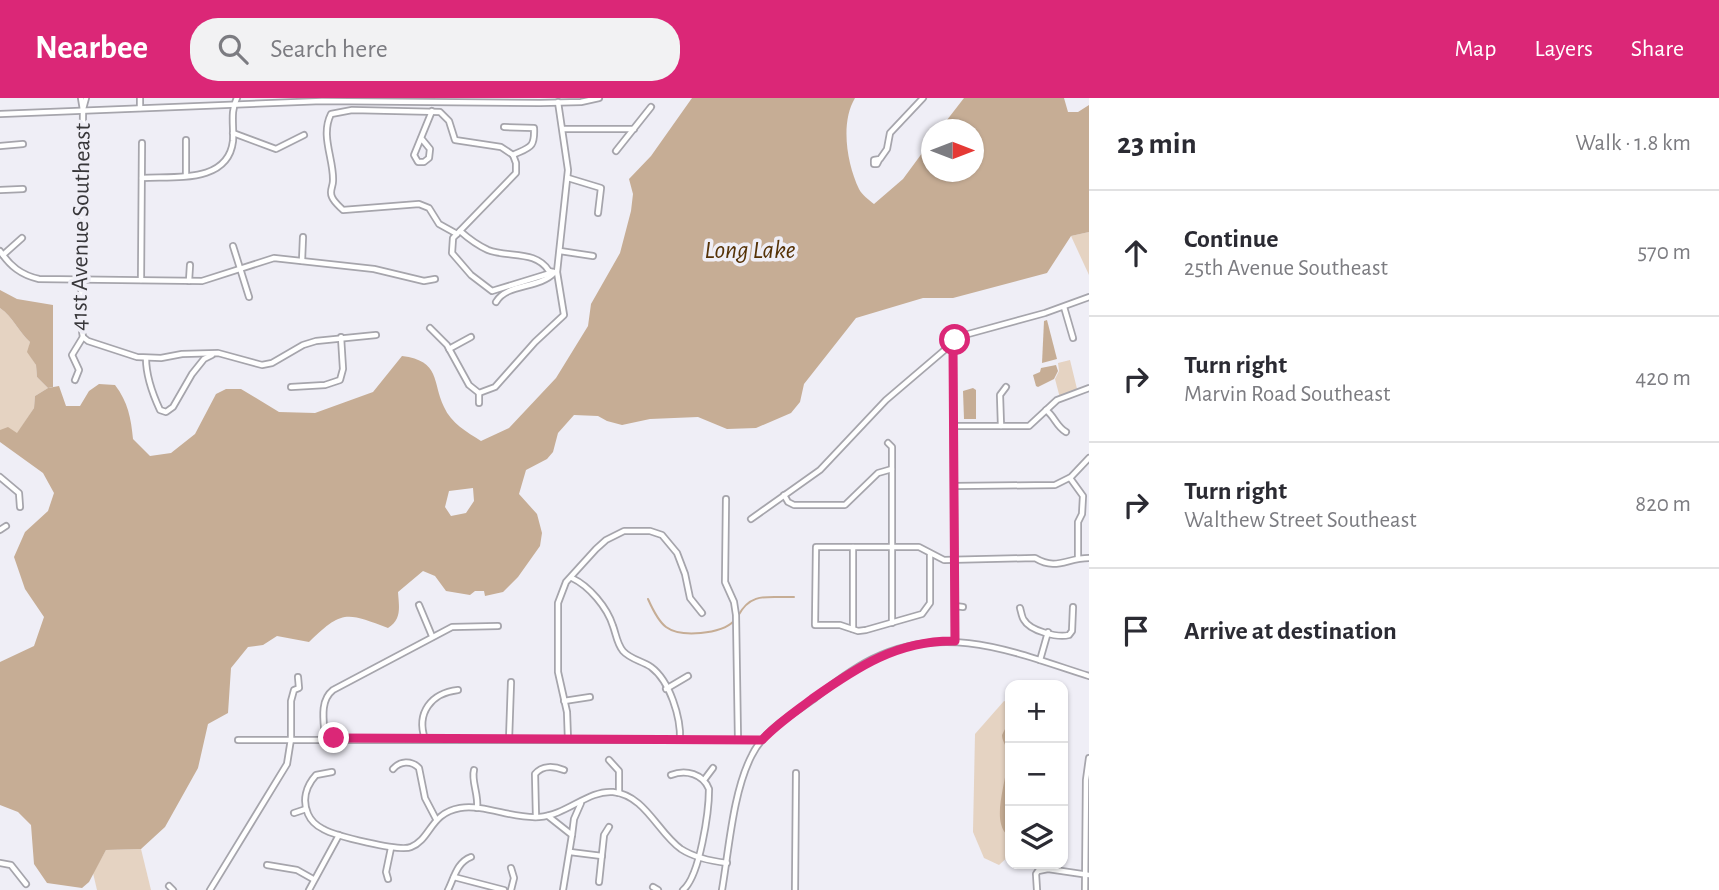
<!DOCTYPE html>
<meta charset="utf-8">
<style>
body{margin:0;font-family:"Alegreya Sans",sans-serif;background:#f2f2f3;color:#2b2b33}
.controls{position:absolute;right:21px;bottom:21px;display:grid;overflow:hidden;border-radius:14px;box-shadow:0 2px 5px #0004}
.controls button{width:63px;height:63px;display:grid;place-items:center;padding:0;border:0;border-bottom:2px solid #e1e1e2;background:#fff;color:#2b2b33;font:35px sans-serif}
.compass{position:absolute;left:921px;top:21px;width:63px;height:63px;border-radius:50%;background:#fff;box-shadow:0 2px 5px #0004;rotate:90deg}
.stop{position:absolute;width:21px;height:21px;margin:-16px;border:5px solid #db2777;border-radius:50%;background:#fff}
.stop.end{background:#db2777;border-color:#fff;box-shadow:0 2px 7px #0008}
.list{margin:0;padding:0;list-style:none}
h2{display:flex;justify-content:space-between;align-items:center;height:91px;margin:0;padding:0 28px;font-size:30px}
h2 small{font-size:23px;font-weight:400;color:#7c7c81}
.list li{display:grid;grid-template-columns:46px 1fr auto;gap:21px;align-items:center;box-sizing:border-box;height:126px;padding:0 28px;border-top:2px solid #e1e1e2}
.list b{display:block;font-size:26px;white-space:nowrap}
.list p{margin:0;font-size:23px;white-space:nowrap;color:#7c7c81}
.list em{font-size:23px;font-style:normal;color:#7c7c81}
.icon{flex:none;width:38px;height:38px;fill:none;stroke:currentColor;stroke-width:2;stroke-linecap:round;stroke-linejoin:round}
.map{position:relative;flex:none;width:1089px;height:792px;overflow:hidden}
header{display:flex;align-items:center;gap:42px;box-sizing:border-box;height:98px;padding:0 35px;background:#db2777;color:#fff}
header strong{font-size:33px}
nav{display:flex;gap:38px;margin-inline-start:auto;font-size:24px}
.search{width:490px;height:63px;background:#f2f2f3;display:flex;align-items:center;gap:18px;box-sizing:border-box;padding:0 24px;border-radius:28px;color:#7c7c81;font-size:26px}
main{display:flex}
aside{flex:1;background:#fff}
.map>svg:first-child{display:block}
</style>
<header>
<strong>Nearbee</strong>
<div class="search"><svg class="icon" aria-label="search" viewBox="0 0 24 24"><circle cx="10" cy="10" r="6"/><path d="M15 15l6 6"/></svg>Search here</div>
<nav><a>Map</a><a>Layers</a><a>Share</a></nav>
</header>
<main>
<div class="map">
<svg width="1089" height="792" viewBox="0 0 1089 792">
<rect width="100%" height="100%" fill="#efeef6"/>
<!-- green -->
<g fill="#e5d3c2">
<path d="M1089,134V177L1071,138Z"/>
<path d="M0,210C13,219 18,233 30,244L28,254L36,267L37,279L48,290L35,298L34,310L17,336L0,332Z"/>
<path d="M1070,262L1078,295L1060,300L1055,281L1059,273L1058,265Z"/>
<path d="M1004,603L1010,605V757L999,767L984,760L973,734L975,636Z"/>
<path d="M141,751L151,792H97L93,775L106,752Z"/>
</g>
<!-- forest -->
<path fill="#c8af97" d="M0,192L17,201L53,207V289L48,290L37,279L36,267L27,254L30,244C18,233 13,219 0,210Z"/>
<!-- water -->
<g fill="#c6ad95" fill-rule="evenodd">
<path d="M692,0H855C840,25 847,66 859,91C862,97 869,102 874,106L903,81L931,43L932,74H974V32L940,31L964,0H1064L1068,14H1078L1089,7V134L1071,138L1047,175L953,200H923L856,220L804,286L800,304L791,315L756,330L727,331L698,319L650,321L622,327L607,323L598,318L574,317L558,335L553,354L547,361L526,372L519,396L537,416L542,435L540,448L518,479L503,494L485,498L484,493H475L470,497L446,493L435,478L423,473L398,494C399,509 402,521 388,530C346,514 342,512 309,544L277,538L263,547L248,549L231,570L228,615L208,626L198,670L165,729L141,751L106,752L89,784L82,790L47,785L34,766L31,727L18,714L0,707V564L34,548L44,519L25,491L14,459L25,434L48,413L54,395L43,375L0,344V332L8,329L17,335L34,310L35,298L48,290L59,288L66,308H80L89,293L99,286L115,287C128,304 131,320 133,341L150,358L171,355L195,336L216,296L226,291H241L279,314L315,315L373,294L402,258C441,263 432,284 444,309C451,325 467,334 481,343L509,330L556,280L588,228L591,206L620,155L631,113L633,96L629,81L651,58ZM473,390L474,403L466,415L451,418L445,409L449,393Z"/>
<path d="M1047,222L1057,261L1042,265L1044,223Z"/>
<path d="M1056,267L1058,273L1054,281L1038,289L1036,288L1033,277L1040,274L1041,270Z"/>
<path d="M973,290L976,292V321H964L963,293Z"/>
<path d="M1010,621V736L1007,737C989,719 1011,676 1007,652C1006,647 1002,643 1002,637Z"/>
</g>
<g fill="none" stroke-linecap="round" stroke-linejoin="round">
<!-- stream -->
<g stroke="#c6ad95" stroke-width="2">
<path d="M648,501C652,510 658,523 666,529C681,540 721,536 734,523"/>
<path d="M738,518C751,493 769,500 794,499"/>
</g>
<defs>
<g id="minor">
<path d="M140,0V10"/>
<path d="M83,11L86,0"/>
<path d="M0,16L322,3L540,5L581,4L599,0"/>
<path d="M504,29L534,30C535,50 530,49 513,57"/>
<path d="M563,31H634"/>
<path d="M233,35L276,51L304,37"/>
<path d="M421,40L430,51L429,60L424,64H418L414,57L432,13"/>
<path d="M0,48L23,46"/>
<path d="M616,53L651,9"/>
<path d="M513,57L516,65V75L453,140L452,155L471,177L492,193L554,174"/>
<path d="M879,62L877,66H874V62L880,61L887,51L890,35L923,0"/>
<path d="M186,78V42"/>
<path d="M142,80C174,78 228,86 233,43C234,28 230,13 237,0"/>
<path d="M568,80L601,90L598,115"/>
<path d="M0,92L23,91"/>
<path d="M460,133C469,141 477,147 488,152C509,160 536,152 549,173L553,174"/>
<path d="M457,136L439,126L429,110L419,106L343,112C339,108 334,104 332,99C329,93 333,89 333,83C334,61 320,38 331,16L352,12L440,14L449,23L455,42L501,49L513,57"/>
<path d="M233,148L249,199"/>
<path d="M0,153C10,168 21,177 39,181L202,183L274,160L374,171L424,183L435,181"/>
<path d="M560,153L593,158"/>
<path d="M3,157L22,140"/>
<path d="M302,163L303,139"/>
<path d="M141,182L142,45"/>
<path d="M189,183L190,167"/>
<path d="M496,204C507,185 539,191 554,175"/>
<path d="M1064,209L1073,240"/>
<path d="M430,230L447,247L469,287L479,295L495,289L535,244L564,217L557,174L568,72L558,4"/>
<path d="M83,239L88,243L137,259L161,260L182,256L218,255L262,267L272,265L303,247L316,243L376,237"/>
<path d="M953,247L955,543"/>
<path d="M449,251L471,239"/>
<path d="M146,260C146,277 153,297 160,312L166,314L173,309L192,276L204,261L212,257"/>
<path d="M75,282L79,272L72,257L83,239L81,227L83,12L81,0"/>
<path d="M291,289L325,287L340,282L343,271L341,239"/>
<path d="M479,305V295"/>
<path d="M1046,312C1055,319 1056,328 1066,334"/>
<path d="M954,328H1029L1057,302L1089,290"/>
<path d="M1001,328L1000,297L1006,289"/>
<path d="M888,345L892,349V525"/>
<path d="M0,379L19,395L20,409"/>
<path d="M1070,380L1083,398L1082,416L1078,424V460"/>
<path d="M955,388L1055,387L1071,379L1089,360"/>
<path d="M784,397L788,404L794,407H845L878,375L892,371"/>
<path d="M726,401L725,484L734,504L736,517L738,642"/>
<path d="M751,421L820,372L886,302L961,238L1045,215L1089,199"/>
<path d="M0,432L6,428"/>
<path d="M930,455V505L922,516L866,532L858,533L840,527H815L816,449H919L944,462L1035,460C1057,473 1066,460 1089,460"/>
<path d="M572,480C589,488 607,509 613,528C616,536 617,546 623,553C630,561 642,563 651,569C670,583 681,620 680,642"/>
<path d="M419,507L432,538"/>
<path d="M955,508L963,509"/>
<path d="M1020,510C1021,513 1022,520 1024,522C1030,533 1058,540 1069,537L1072,533L1073,509"/>
<path d="M853,531V449"/>
<path d="M1040,562L1048,534"/>
<path d="M666,591L688,578"/>
<path d="M564,603L590,599"/>
<path d="M325,641C324,624 319,603 333,592L452,529L498,528"/>
<path d="M425,641C416,615 431,595 458,592"/>
<path d="M238,642H762"/>
<path d="M509,642L511,584"/>
<path d="M568,642L567,614L558,574V505L566,484L596,451L606,442L624,433H650L662,437L677,455L685,476L690,500L702,515"/>
<path d="M609,662L619,673V695"/>
<path d="M393,671C400,663 411,662 419,670L425,700L436,721"/>
<path d="M474,672C471,683 479,697 477,710"/>
<path d="M332,674L316,677C306,688 302,702 308,716C311,723 317,728 323,731C335,738 400,754 411,749C431,741 430,715 460,710C485,706 512,721 539,719C567,717 588,692 613,694C645,697 658,735 681,751C695,760 710,763 727,765"/>
<path d="M671,677C686,671 703,676 709,691C709,713 700,778 683,792"/>
<path d="M704,682L713,670"/>
<path d="M294,715L306,711"/>
<path d="M548,718L572,737L563,792"/>
<path d="M536,719L535,676C542,667 554,668 564,672"/>
<path d="M572,737L574,721L581,705"/>
<path d="M570,754L602,758"/>
<path d="M0,765L11,767L26,786"/>
<path d="M267,767L297,772L313,781"/>
<path d="M511,770L514,780L511,792"/>
<path d="M454,779L504,792"/>
<path d="M388,781L386,774L391,750"/>
<path d="M599,784L604,737L609,729"/>
<path d="M169,788L173,792"/>
<path d="M653,789L658,792"/>
<path d="M210,792L287,666L291,641V603L294,592L299,590L298,579"/>
<path d="M309,792L339,737"/>
<path d="M448,792C454,780 457,764 471,759"/>
<path d="M722,792C729,751 733,693 752,657C764,632 793,616 815,600C833,586 852,571 872,561C947,524 1016,555 1089,578"/>
<path d="M795,792L796,675"/>
<path d="M1037,792L1036,776L1038,773L1048,771L1089,777"/>
<path d="M1085,792L1086,682L1089,660"/>
</g>
</defs>
<!-- minor casing -->
<use href="#minor" stroke="#a6a5ac" stroke-width="8"/>
<!-- minor -->
<use href="#minor" stroke="#fff" stroke-width="4.5"/>
</g>
<g fill="none" stroke-linecap="round" stroke-linejoin="round">
<!-- route -->
<path stroke="#db2777" stroke-width="9" d="M334,640L762,642C777,626 795,614 812,601C857,569 898,542 955,543L953,250L955,242"/>
</g>
<g text-anchor="middle" dominant-baseline="central" stroke-width="7" stroke-linejoin="round" paint-order="stroke">
<!-- street labels -->
<g font-size="24" fill="#38373a" stroke="#efeef6">
<text transform="translate(81 129) rotate(-89)">41st Avenue Southeast</text>
</g>
<!-- water labels -->
<g font-size="26" font-style="italic" fill="#553206" stroke="#efeef6">
<text x="750" y="152">Long Lake</text>
</g>
</g>
</svg>
<div class="controls">
<button>+</button>
<button>−</button>
<button><svg class="icon" aria-label="layers" viewBox="0 0 24 24"><path d="M12 4l9 5-9 5-9-5zM3 14l9 5 9-5"/></svg></button>
</div>
<svg class="compass" viewBox="-18 -18 36 36"><path d="M0-13l5 13h-10z" fill="#e53935"/><path d="M0 13l5-13h-10z" fill="#7c7c81"/></svg>
<div class="stop" style="left:955px;top:242px"></div>
<div class="stop end" style="left:334px;top:640px"></div>
</div>
<aside>
<h2>23 min<small>Walk · 1.8 km</small></h2>
<ul class="list">
<li><svg class="icon" aria-label="ahead" viewBox="0 0 24 24"><path d="M12 20V5M6 11l6-6 6 6"/></svg><div><b>Continue</b><p>25th Avenue Southeast</p></div><em>570 m</em></li>
<li><svg class="icon" aria-label="right" viewBox="0 0 24 24"><path d="M7 20v-9h11M14 6l5 5-5 5"/></svg><div><b>Turn right</b><p>Marvin Road Southeast</p></div><em>420 m</em></li>
<li><svg class="icon" aria-label="right" viewBox="0 0 24 24"><path d="M7 20v-9h11M14 6l5 5-5 5"/></svg><div><b>Turn right</b><p>Walthew Street Southeast</p></div><em>820 m</em></li>
<li><svg class="icon" aria-label="arrive" viewBox="0 0 24 24"><path d="M6 21V4h12l-3 4 3 4H6"/></svg><div><b>Arrive at destination</b></div></li>
</ul>
</aside>
</main>
